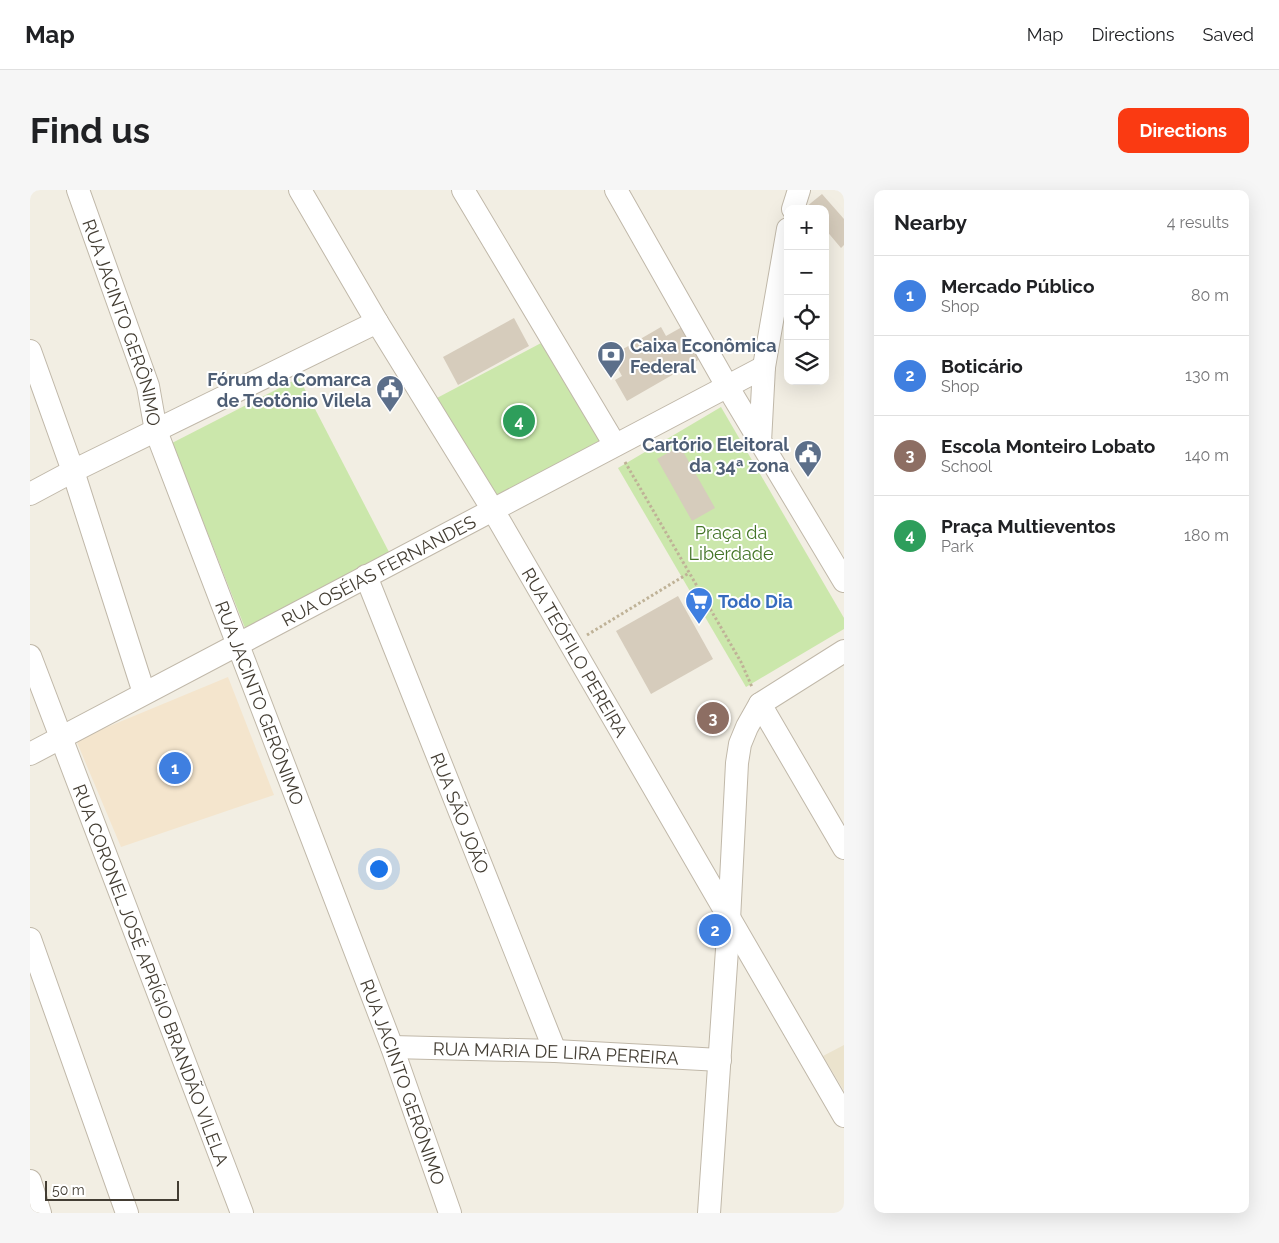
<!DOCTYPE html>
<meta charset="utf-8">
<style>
body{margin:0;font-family:Raleway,sans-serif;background:#f6f6f6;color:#202124}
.controls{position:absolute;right:15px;top:15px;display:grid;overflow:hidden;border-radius:10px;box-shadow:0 5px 20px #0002}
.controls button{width:45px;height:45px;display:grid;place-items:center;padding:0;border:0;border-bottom:1px solid #e0e0e0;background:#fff;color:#202124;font:25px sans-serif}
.scale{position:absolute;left:15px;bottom:12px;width:134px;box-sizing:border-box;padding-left:5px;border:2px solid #433d33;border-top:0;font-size:14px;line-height:18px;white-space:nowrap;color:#433d33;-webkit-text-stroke:4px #fff;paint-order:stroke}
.you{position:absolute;left:348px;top:678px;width:18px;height:18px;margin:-12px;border:4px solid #fff;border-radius:50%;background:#1a73e8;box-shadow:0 0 0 8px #1a73e833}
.badge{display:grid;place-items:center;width:32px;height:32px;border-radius:50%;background:#fa3a12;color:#fff;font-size:16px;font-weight:700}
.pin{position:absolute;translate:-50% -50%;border:2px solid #fff;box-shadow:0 1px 5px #0006}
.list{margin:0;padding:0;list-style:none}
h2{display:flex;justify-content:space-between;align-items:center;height:65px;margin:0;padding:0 20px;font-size:21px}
h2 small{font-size:16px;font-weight:400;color:#757577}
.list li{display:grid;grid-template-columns:32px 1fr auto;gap:15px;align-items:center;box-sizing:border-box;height:80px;padding:0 20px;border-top:1px solid #e0e0e0}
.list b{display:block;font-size:19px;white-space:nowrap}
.list p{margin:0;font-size:16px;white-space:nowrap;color:#757577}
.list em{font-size:16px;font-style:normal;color:#757577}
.icon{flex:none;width:28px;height:28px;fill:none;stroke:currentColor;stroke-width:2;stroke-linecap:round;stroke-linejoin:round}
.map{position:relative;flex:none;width:814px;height:1023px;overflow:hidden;border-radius:10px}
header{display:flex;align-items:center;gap:30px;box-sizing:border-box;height:70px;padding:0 25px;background:#fff;border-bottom:1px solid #e0e0e0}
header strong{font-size:24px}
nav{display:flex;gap:28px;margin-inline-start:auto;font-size:18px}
.intro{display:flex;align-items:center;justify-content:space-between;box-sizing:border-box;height:120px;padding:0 30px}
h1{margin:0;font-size:35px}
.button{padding:12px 22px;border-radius:10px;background:#fa3a12;color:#fff;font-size:18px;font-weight:700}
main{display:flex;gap:30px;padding:0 30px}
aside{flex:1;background:#fff;border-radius:10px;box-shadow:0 5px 20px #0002}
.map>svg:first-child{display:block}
</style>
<header>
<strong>Map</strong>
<nav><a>Map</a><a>Directions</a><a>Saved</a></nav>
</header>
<div class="intro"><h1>Find us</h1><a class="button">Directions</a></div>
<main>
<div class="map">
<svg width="814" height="1023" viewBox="0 0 814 1023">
<rect width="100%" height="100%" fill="#f2eee3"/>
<!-- commercial -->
<path fill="#f4e5cd" d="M198,487L244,605L91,657L46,550Z"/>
<!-- education -->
<path fill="#ebe3cd" d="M814,855V901L793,866Z"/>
<!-- green -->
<g fill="#cbe7ab">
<path d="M513,152L574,254L465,312L405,209Z"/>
<path d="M269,188L359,362L215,438L142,253Z"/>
<path d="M691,217L814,428V439L716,497L588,278Z"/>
</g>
<!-- building -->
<g fill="#d6ccbc">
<path d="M792,4L814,29V55L811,58L795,39V19H777L776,17Z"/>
<path d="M484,128L499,156L428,195L413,167Z"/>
<path d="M631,137L636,146L652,137L670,169L597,211L585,190L592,186L581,166Z"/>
<path d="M650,256L685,318L662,331L627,269Z"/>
<path d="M648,406L683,469L621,504L586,441Z"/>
</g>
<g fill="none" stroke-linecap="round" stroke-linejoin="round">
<defs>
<g id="minor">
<path id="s1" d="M48,0L118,196L126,241L362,857L420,1023"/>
<path id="s2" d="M270,0L347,132L463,320L814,926"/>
<path d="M433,0L585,255"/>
<path d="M586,0L697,196L814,391"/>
<path d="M763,19L769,0"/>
<path d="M0,161L43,281L114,503"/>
<path d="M730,252L734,177L758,39"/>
<path d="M0,304L43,281L347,132"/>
<path id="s3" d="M336,386L525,861"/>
<path id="s4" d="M0,466L212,1023"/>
<path d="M730,514L814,658"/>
<path id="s5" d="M0,564L734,177"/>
<path d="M0,749L97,1023"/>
<path id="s6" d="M362,857L525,861L690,870"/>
<path d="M0,991L10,1023"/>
<path d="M679,1023L699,730L707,573L710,554L717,537L730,514L814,461"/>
</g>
</defs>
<!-- minor casing -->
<use href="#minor" stroke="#c0b8a9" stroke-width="24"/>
<!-- path -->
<g stroke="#bfb297" stroke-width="3" stroke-dasharray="2.5 2.5" stroke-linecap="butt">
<path d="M595,272L711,472L722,497"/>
<path d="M557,445L659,383"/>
</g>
<!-- minor -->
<use href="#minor" stroke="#fff" stroke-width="22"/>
</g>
<!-- icons -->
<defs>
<symbol id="bank-pin" viewBox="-11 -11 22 30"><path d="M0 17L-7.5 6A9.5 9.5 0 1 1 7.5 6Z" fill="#5c6f8a" stroke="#fff"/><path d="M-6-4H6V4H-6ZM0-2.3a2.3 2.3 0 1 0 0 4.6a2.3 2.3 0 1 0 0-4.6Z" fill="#fff"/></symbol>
<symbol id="civic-pin" viewBox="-11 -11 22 30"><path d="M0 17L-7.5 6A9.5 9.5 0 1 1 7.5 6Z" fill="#5c6f8a" stroke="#fff"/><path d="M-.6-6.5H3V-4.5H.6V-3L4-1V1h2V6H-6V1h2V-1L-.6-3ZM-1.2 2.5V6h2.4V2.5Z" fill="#fff"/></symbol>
<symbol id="supermarket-pin" viewBox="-11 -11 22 30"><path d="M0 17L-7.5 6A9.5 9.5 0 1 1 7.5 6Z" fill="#3f7fe0" stroke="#fff"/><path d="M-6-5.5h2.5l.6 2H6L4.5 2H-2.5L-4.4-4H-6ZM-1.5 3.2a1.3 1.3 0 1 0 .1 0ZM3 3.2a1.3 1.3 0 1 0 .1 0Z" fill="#fff"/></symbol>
</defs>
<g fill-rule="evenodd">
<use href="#bank-pin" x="565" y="149" width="32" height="43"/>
<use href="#civic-pin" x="344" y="183" width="32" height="43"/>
<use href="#civic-pin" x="762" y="248" width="32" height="43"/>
<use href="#supermarket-pin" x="653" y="395" width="32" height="43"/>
</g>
<g text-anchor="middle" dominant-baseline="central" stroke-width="4" stroke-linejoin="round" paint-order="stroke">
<!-- street labels -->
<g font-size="18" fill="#433d33" stroke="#fff">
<text stroke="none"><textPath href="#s1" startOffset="140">RUA JACINTO GERÔNIMO</textPath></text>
<text stroke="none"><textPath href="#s5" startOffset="394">RUA OSÉIAS FERNANDES</textPath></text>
<text stroke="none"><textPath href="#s2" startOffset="538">RUA TEÓFILO PEREIRA</textPath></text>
<text stroke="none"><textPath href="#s1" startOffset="545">RUA JACINTO GERÔNIMO</textPath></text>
<text stroke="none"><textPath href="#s3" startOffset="255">RUA SÃO JOÃO</textPath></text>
<text stroke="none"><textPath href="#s4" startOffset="341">RUA CORONEL JOSÉ APRÍGIO BRANDÃO VILELA</textPath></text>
<text stroke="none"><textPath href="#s6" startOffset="164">RUA MARIA DE LIRA PEREIRA</textPath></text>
<text stroke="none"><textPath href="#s1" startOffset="950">RUA JACINTO GERÔNIMO</textPath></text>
</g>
<!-- service labels -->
<g font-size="18" font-weight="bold" fill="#4e5e75" stroke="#fff" text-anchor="end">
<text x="600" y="155" text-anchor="start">Caixa Econômica<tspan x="600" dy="21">Federal</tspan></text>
<text x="341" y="189">Fórum da Comarca<tspan x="341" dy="21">de Teotônio Vilela</tspan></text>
<text x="759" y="254">Cartório Eleitoral<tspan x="759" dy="21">da 34ª zona</tspan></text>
</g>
<!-- park labels -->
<g font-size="18" fill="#437427" stroke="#fff">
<text x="701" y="342">Praça da<tspan x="701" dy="21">Liberdade</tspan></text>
</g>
<!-- shop labels -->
<g font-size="18" font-weight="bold" fill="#366cbe" stroke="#fff" text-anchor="start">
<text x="688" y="411">Todo Dia</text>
</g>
</g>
</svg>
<div class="controls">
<button>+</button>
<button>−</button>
<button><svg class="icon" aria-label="locate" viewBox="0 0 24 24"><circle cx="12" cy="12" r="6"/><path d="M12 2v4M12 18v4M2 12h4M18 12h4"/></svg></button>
<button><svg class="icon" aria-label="layers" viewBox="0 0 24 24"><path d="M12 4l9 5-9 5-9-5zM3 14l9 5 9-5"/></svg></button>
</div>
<div class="scale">50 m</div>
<div class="you"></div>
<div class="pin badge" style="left:145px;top:578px;background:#3f7fe0">1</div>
<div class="pin badge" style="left:685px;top:740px;background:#3f7fe0">2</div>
<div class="pin badge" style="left:683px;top:528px;background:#8d6e63">3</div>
<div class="pin badge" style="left:489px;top:231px;background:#2e9e5b">4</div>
</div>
<aside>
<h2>Nearby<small>4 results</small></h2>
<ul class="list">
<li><span class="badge" style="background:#3f7fe0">1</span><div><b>Mercado Público</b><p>Shop</p></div><em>80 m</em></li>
<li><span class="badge" style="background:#3f7fe0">2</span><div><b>Boticário</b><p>Shop</p></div><em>130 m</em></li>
<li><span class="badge" style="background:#8d6e63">3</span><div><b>Escola Monteiro Lobato</b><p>School</p></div><em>140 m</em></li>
<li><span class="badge" style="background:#2e9e5b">4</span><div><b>Praça Multieventos</b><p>Park</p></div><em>180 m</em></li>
</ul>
</aside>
</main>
